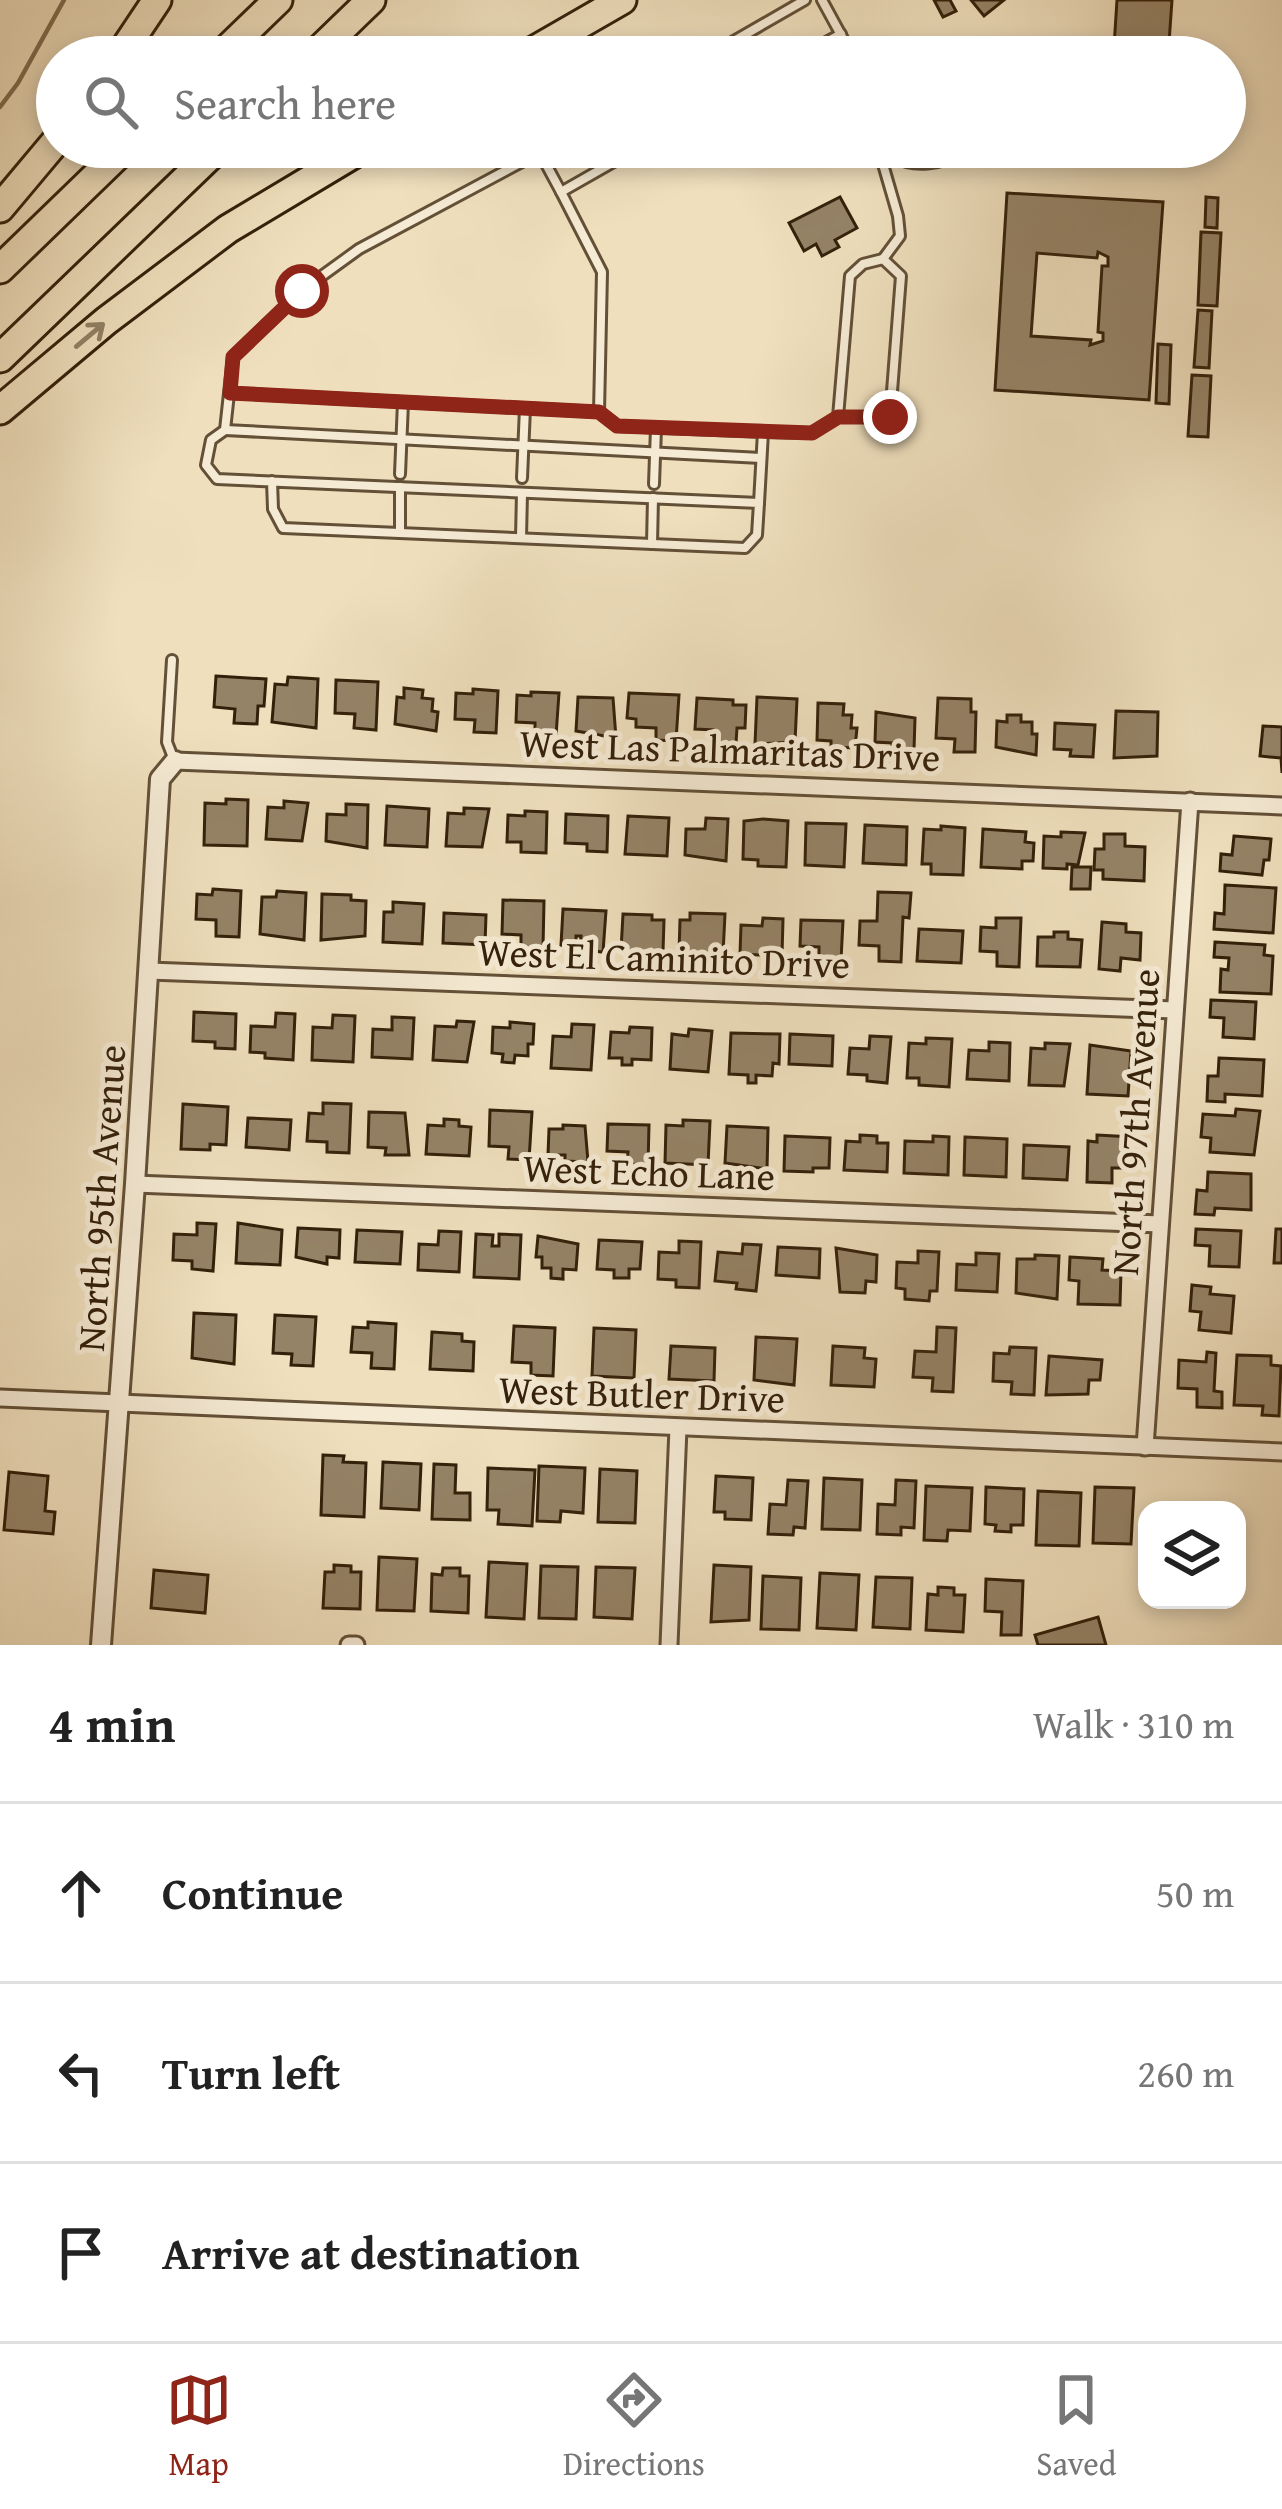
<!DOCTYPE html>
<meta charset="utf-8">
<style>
body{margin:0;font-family:"Gentium Book Plus",serif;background:#f6f6f6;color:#222}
.controls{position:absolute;right:36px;bottom:36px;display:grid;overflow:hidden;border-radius:24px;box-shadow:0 6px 18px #0003}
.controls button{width:108px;height:108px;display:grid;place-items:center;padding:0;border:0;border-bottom:3px solid #e0e0e0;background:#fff;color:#222;font:60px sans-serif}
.stop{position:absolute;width:36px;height:36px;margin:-27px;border:9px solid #8f2418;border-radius:50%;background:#fff}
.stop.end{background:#8f2418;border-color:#fff;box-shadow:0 3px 12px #0008}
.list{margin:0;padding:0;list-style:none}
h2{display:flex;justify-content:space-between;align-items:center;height:156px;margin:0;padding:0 48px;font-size:51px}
h2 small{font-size:39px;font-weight:400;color:#767676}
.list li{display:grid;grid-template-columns:78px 1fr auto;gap:36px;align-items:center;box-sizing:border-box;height:180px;padding:0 48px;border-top:3px solid #e0e0e0}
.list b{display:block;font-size:45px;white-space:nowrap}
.list em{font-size:39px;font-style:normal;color:#767676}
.icon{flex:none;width:66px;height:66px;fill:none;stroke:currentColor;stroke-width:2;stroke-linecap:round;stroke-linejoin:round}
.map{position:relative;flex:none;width:1282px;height:1645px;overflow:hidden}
.search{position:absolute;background:#fff;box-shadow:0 6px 18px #0003;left:36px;right:36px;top:36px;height:132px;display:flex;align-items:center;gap:30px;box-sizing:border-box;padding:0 42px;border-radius:66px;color:#767676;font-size:45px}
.sheet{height:696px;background:#fff}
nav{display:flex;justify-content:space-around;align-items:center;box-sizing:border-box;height:168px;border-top:3px solid #e0e0e0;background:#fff;font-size:33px;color:#767676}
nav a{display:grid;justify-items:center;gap:6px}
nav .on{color:#8f2418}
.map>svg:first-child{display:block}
</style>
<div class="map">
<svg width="1282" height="1645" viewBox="0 0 1282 1645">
<rect width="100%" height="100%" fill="#efdfbd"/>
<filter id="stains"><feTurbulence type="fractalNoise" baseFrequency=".00167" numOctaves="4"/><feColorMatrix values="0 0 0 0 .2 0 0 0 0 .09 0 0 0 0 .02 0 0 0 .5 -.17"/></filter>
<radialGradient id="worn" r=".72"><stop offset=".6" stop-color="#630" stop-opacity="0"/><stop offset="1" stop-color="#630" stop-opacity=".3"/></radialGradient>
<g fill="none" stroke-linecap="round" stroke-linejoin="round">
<!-- stream -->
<path stroke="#7e6c51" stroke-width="4.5" d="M0,107L18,83L64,0"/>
</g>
<!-- building -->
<g fill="#958367" stroke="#34200a" stroke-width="3" fill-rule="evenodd">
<path d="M934,0H950L956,11L943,17Z"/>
<path d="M971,0H1004L984,16Z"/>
<path d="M1117,0H1172L1168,57H1119L1120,47H1114Z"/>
<path d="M1007,193L1163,202L1149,400L995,390ZM1098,252L1108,257V266H1102L1098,332L1103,333V341L1090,345L1091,340L1031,336L1037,253L1097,258Z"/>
<path d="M840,197L857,228L835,240L839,247L822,256L816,244L804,251L789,223Z"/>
<path d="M1206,197L1218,198L1217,228L1205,227Z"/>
<path d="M1201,232L1221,233L1217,306L1198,305Z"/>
<path d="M1198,310L1212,311L1209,368L1194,367Z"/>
<path d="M1158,344L1171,345L1169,404L1156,403Z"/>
<path d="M1192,375L1211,376L1208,437L1188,436Z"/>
<path d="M216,676L266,679L264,706H258L257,724L234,723L235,709L214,707Z"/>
<path d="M288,677L318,679L316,728L272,722L275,684L287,685Z"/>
<path d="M336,680L378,682L376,730L354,728L355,714L335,713Z"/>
<path d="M404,688L423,690L422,698L433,699L432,711L438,712L436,731L395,724L397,697L404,698Z"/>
<path d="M473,689L498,691L496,733L474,732L475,720L455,719L456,693L473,694Z"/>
<path d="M531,692L559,693L556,736L535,735V723L516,722L517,695L531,696Z"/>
<path d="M629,693L679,695L676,741L656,740V728L636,727V719L627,718Z"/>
<path d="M578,697L613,698L616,738L576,731Z"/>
<path d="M757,697L797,699L795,742L755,744Z"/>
<path d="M697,698L733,700V705H746L745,728H737L736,743H715V730L695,729Z"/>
<path d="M938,698L971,699V712H976L975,752H954L955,739L936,738Z"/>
<path d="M818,703L844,704L843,715H852L851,728H857L855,748L831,747V741L817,740Z"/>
<path d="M1116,711L1158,712L1157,756L1114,758Z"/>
<path d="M876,712L915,718L914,750L892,749V743L875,742Z"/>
<path d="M1007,715H1021V722H1032V734H1037L1036,755L996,747L997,721L1007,722Z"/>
<path d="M1055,723L1095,725L1093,757L1070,756L1071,750L1054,749Z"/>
<path d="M1263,726L1282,727V773L1281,758L1260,756Z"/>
<path d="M226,799L248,800L247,846L204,845L205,803L226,804Z"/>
<path d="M284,801L308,803L302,841L266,839L268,807L284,808Z"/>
<path d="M346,804L368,805L367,848L326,841L327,814L346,815Z"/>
<path d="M387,806L429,809L427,847L385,845Z"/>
<path d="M464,808L489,809L482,847L446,846L448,813L464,814Z"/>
<path d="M525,811L547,812L546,853L521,852V842H507L508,815L525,816Z"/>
<path d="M566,814L608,816L607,852L587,851V844L565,843Z"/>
<path d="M628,816L669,818L667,856L625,854Z"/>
<path d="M706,818L728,819L726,861L685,855L686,829H705Z"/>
<path d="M763,819L788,821L786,867L758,866V860L743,859L744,821Z"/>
<path d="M806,823L846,824L844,867L805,865Z"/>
<path d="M865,825L907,827L906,865L863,863Z"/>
<path d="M941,826L965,828L963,875L931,874V864H922L924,829L941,830Z"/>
<path d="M983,829L1026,832L1025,842L1034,843L1033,861H1022V869L981,867Z"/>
<path d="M1061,832L1085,833L1078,865L1067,864V869L1043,868L1044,836L1061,837Z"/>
<path d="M1104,834H1125V846L1145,847L1144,881L1103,879V870H1094L1095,849H1104Z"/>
<path d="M1234,836L1271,839L1269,860H1264L1262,875L1220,871L1221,854L1232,855Z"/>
<path d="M1072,867H1091L1090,889H1071Z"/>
<path d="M1225,885L1276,888L1273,933L1214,929L1215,913L1224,914Z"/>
<path d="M213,889L241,891L239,937L216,936V920L196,919L197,894L212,895Z"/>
<path d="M277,891L306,893L304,940L260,934L262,897H276Z"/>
<path d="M878,892L911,893L909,918L903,917L901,962L879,961V946L859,945L860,921H877Z"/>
<path d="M322,894L351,895V900L366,901L365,936L321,940Z"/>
<path d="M503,900L544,901L543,948L521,947V935L502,934Z"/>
<path d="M393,902L424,904L422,944L383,942L384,912H393Z"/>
<path d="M563,909L606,911L603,952L580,950L581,936H576V946L561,945Z"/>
<path d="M444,913L486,915L485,945L443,943Z"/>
<path d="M690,913L725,914L723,954L679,953L680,920H690Z"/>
<path d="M623,914L652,915V920H664L663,952L621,950Z"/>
<path d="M763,918L783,919L782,956L740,954L741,925L762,926Z"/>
<path d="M996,918H1021L1019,967L997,966V952L980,951L981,927L996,928Z"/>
<path d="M801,920L843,921L841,960L819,959V947L800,946Z"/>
<path d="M1102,922L1126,924V932L1141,933L1140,960L1121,958L1120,971L1099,969Z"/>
<path d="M919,929L963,931L961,963L917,961Z"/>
<path d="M1054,932H1068V939L1082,940L1080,967L1037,966L1038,937H1054Z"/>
<path d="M1215,942L1265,945L1264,955L1273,956L1271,994L1220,992L1221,969L1228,970L1229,958L1214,957Z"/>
<path d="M1211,1000L1256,1002L1254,1039L1223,1037L1224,1018L1210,1017Z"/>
<path d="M194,1012L236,1014L235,1049L215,1048V1042L193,1041Z"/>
<path d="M276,1013L295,1014L293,1060L265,1058V1053L250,1052L251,1026L275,1027Z"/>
<path d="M333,1015L355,1016L353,1062L312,1060L313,1027L332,1028Z"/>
<path d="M392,1017L414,1018L412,1059L372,1057L373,1029L392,1030Z"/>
<path d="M457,1021L474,1022L467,1062L433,1060L435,1026L456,1027Z"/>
<path d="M510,1022L534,1024L533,1044H528V1056L515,1055L514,1063L502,1062L503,1054L492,1053L493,1027L510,1028Z"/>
<path d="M572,1024L594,1025L591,1070L551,1068L553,1036L571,1037Z"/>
<path d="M630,1027L652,1028L651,1060L632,1059V1065H622V1058H609L611,1032L629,1033Z"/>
<path d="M689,1029L712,1031L708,1072L670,1069L672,1034L688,1036Z"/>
<path d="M731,1033L780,1034L779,1064L773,1063L772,1076L756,1075V1083H748V1075L729,1074Z"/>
<path d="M790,1034L833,1036L832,1066L789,1064Z"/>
<path d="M870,1036L891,1037L887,1083L867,1081V1075L848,1074L850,1048L869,1049Z"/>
<path d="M926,1038L952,1039L949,1087L919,1085V1078H907L909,1043L926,1044Z"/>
<path d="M989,1042L1010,1043L1009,1081L967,1079L969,1050L989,1051Z"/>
<path d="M1045,1043L1070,1044L1064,1086L1029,1085L1031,1048L1045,1049Z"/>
<path d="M1090,1045L1131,1051L1128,1096L1087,1094Z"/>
<path d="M1219,1058L1264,1060L1262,1096L1225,1094V1102L1207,1101L1208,1076H1218Z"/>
<path d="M323,1103L351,1104L349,1153L327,1152V1142L307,1141L309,1113L323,1114Z"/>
<path d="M183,1104L228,1107L226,1145L210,1144V1150L181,1149Z"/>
<path d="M1236,1109L1260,1111L1254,1155L1210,1152L1211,1138L1201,1137L1203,1114L1235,1116Z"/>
<path d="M490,1110L532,1112L529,1160L508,1159L509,1147L489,1146Z"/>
<path d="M369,1112L405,1113L409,1155H385L386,1148L368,1147Z"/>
<path d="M248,1118L291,1120L289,1150L246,1147Z"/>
<path d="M444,1119L459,1120V1126L471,1127L469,1156L426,1154L428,1125L444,1126Z"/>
<path d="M683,1120L710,1121L708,1165L665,1163L666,1125L683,1126Z"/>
<path d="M608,1124L649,1125L648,1165L627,1164L628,1152L607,1151Z"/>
<path d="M563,1125L585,1126L588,1162L565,1161V1155H548L549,1129H563Z"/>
<path d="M727,1126L768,1128L767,1169L725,1163Z"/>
<path d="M860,1135L877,1136V1143H888L887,1172L844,1170L846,1141L860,1142Z"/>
<path d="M1097,1135L1132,1137L1131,1168H1112V1183L1087,1182L1088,1141L1097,1142Z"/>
<path d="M785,1136L830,1138L829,1168H813V1172L784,1171Z"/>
<path d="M933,1136L949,1137L948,1175L904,1173L905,1141L933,1142Z"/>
<path d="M965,1137L1007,1139L1006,1177L964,1175Z"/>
<path d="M1024,1145L1069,1147L1067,1180L1023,1178Z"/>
<path d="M1208,1172L1251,1174V1210L1215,1208L1214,1215L1195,1214L1197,1190L1207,1191Z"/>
<path d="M197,1223L216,1224L213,1271L192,1269V1261L173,1260L174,1234L197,1235Z"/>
<path d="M238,1223L282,1230L280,1265L236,1263Z"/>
<path d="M298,1228L340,1230L339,1258L327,1257V1264L296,1257Z"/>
<path d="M1196,1229L1241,1231L1239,1267L1209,1266L1210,1246L1195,1245Z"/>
<path d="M1276,1229H1282V1263H1274Z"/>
<path d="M357,1230L402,1232L400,1264L355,1262Z"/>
<path d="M439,1231L461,1232L459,1272L418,1270L419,1244L438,1245Z"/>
<path d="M476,1234L493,1235L492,1246H499V1234L521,1235L519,1279L474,1277Z"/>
<path d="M538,1236L578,1244L576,1270L563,1269V1279L551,1278V1268H542V1257H536Z"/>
<path d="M599,1240L642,1242L640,1269H629V1278H614V1270L597,1269Z"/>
<path d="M679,1241L701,1242L699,1288L676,1287V1280L658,1279L659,1252L679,1253Z"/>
<path d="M743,1244L761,1245L756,1291L736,1289L737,1283L715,1281L718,1252L742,1254Z"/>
<path d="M778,1247L820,1249L819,1278L776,1275Z"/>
<path d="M836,1248L877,1255L876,1282L866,1281L865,1293L840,1292Z"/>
<path d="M918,1251L939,1252L937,1291H930L929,1301L905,1299V1289L896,1288L897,1262L918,1263Z"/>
<path d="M976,1253L999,1254L997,1292L956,1290L957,1264L976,1265Z"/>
<path d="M1035,1255L1059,1256L1057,1299L1016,1293L1017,1259H1035Z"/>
<path d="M1070,1257L1103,1259L1102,1270L1121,1271L1120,1305L1078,1304L1079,1281L1069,1280Z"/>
<path d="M1192,1285L1211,1287L1210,1294L1234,1296L1231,1333L1199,1330L1201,1312L1190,1311Z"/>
<path d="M194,1313L236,1315L234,1364L192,1358Z"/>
<path d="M275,1315L316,1317L313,1366L291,1365L292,1354L273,1353Z"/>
<path d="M368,1322L396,1324L394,1369L371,1368L372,1353L351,1352L353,1327L368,1328Z"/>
<path d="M514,1326L555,1328L553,1376L531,1375V1363L512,1362Z"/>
<path d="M937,1327L956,1328L953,1392L932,1391L933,1378L913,1377L915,1351L936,1352Z"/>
<path d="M594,1328L636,1330L634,1378L592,1376Z"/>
<path d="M432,1332L462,1334V1341L474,1342L473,1371L430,1369Z"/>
<path d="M756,1337L797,1339L794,1385L754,1380Z"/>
<path d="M671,1346L715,1348L714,1381L669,1379Z"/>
<path d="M833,1346L865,1348L864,1358L876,1359L874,1387L831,1385Z"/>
<path d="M1010,1347L1036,1348L1034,1395L1011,1394L1012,1382L993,1381L994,1353L1009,1354Z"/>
<path d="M1207,1352L1216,1353L1214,1391L1222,1392V1408L1197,1407V1389L1178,1388L1179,1360L1206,1362Z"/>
<path d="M1237,1355L1271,1356V1365L1281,1366L1279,1416L1262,1415L1263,1406L1234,1405Z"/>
<path d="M1049,1356L1102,1360L1100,1380H1089L1088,1394L1046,1395Z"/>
<path d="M323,1455L344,1456L343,1462L366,1463L364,1517L321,1515Z"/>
<path d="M383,1462L421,1464L419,1510L381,1508Z"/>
<path d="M434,1464L456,1465L455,1493H470V1520L432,1519Z"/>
<path d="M539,1466L585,1468L583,1513L561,1511L560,1522L537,1521Z"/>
<path d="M488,1468L535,1470L532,1526L498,1524L499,1510H487Z"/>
<path d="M600,1469L637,1471L635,1523L598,1522Z"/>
<path d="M9,1472L48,1476L45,1511L55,1512L53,1534L4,1530Z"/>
<path d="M716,1476L753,1478L751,1520L725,1519V1512H714Z"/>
<path d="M824,1478L862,1480L860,1530L822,1529Z"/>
<path d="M788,1480L808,1481L805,1528L794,1527L793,1535L768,1534L770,1504L786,1505Z"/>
<path d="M896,1480L916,1481L914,1528L901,1527V1535L877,1534L878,1504L895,1505Z"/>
<path d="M926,1486L972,1488L970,1531L948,1530L947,1541L924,1540Z"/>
<path d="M986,1487L1024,1489L1023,1525H1011V1532L995,1531L996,1525L985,1524Z"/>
<path d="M1095,1487L1134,1488L1131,1544L1093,1543Z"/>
<path d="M1038,1491L1081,1493L1079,1546L1036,1545Z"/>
<path d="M379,1557L417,1559L414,1611L377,1610Z"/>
<path d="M489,1562L527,1564L524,1619L486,1617Z"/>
<path d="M334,1565L351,1566V1572H361L360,1609L323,1608L325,1572H334Z"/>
<path d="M714,1565L751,1567L749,1620L711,1622Z"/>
<path d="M541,1566L578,1567L576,1619L539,1618Z"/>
<path d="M596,1567L635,1568L632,1619L594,1617Z"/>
<path d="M443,1568H460V1576H469L468,1613L431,1611L432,1574L442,1575Z"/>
<path d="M154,1570L208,1575L205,1613L151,1608Z"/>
<path d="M820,1573L859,1575L856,1630L817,1628Z"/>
<path d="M763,1576L801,1578L799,1630L761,1629Z"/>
<path d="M876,1577L912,1578L910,1629L873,1627Z"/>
<path d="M986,1579L1023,1581L1021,1635H1001L1002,1612L985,1611Z"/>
<path d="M938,1587L954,1588V1595H965L963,1632L926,1630L928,1594L938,1595Z"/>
<path d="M1098,1617L1106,1645H1038L1035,1635Z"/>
</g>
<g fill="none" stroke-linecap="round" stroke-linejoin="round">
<defs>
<g id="service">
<path d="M822,0L853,57"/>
<path d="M706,57L805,0"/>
<path d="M799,57L841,34"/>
<path d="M640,147L561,192L602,272L599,412L617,426L763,432L759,503"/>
<path d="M878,147L898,216L900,236L883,259"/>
<path d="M958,147L978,151"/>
<path d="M540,153L561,192"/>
<path d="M880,160L894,157C915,169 944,164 963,151"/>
<path d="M230,393L599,412"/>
<path d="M225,430L761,458"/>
<path d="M763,432L812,433L838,417L850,276L863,264L883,259L901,276L890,417H838"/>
<path d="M400,474L403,402"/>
<path d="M522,478L525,408"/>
<path d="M272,481L273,509L283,528L745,548L757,535L759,503C578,495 398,487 217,479L206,465L211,440L225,430L233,357L301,291L359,249L550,147"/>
<path d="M654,484L656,428"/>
<path d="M400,487V533"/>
<path d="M521,538L522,493"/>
<path d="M652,544L653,498"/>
<path d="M172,660L167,742L174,760"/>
</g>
<g id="minor">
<path d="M175,761L1282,806"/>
<path d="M149,971L1175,1010"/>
<path d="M135,1184L1160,1224"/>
<path d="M0,1398L1282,1452"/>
<path d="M1145,1447L1190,801"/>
<path d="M349,1645H356"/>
<path d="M669,1645L678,1428"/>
</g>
<path id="tertiary" d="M101,1645L135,1184L160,779L175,761"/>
<g id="motorway">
<path d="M119,57L157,0"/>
<path d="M219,57L278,0"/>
<path d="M312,57L371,0"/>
<path d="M523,57L622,0"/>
<path d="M0,208L57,140"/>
<path d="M0,269L126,147"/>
<path d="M0,358L219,147"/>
<path d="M0,410L106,321L228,229L365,147"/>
</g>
</defs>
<!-- service casing -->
<use href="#service" stroke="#635037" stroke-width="14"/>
<!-- minor casing -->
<use href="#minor" stroke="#635037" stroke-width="21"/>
<!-- tertiary casing -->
<use href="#tertiary" stroke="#635037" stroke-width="24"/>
<!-- motorway casing -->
<use href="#motorway" stroke="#34200a" stroke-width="33"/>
<!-- service -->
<use href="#service" stroke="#f5ead4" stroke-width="8"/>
<!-- minor -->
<use href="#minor" stroke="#f5ead4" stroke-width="15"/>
<!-- tertiary -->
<use href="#tertiary" stroke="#f5ead4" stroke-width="18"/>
<!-- motorway -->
<use href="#motorway" stroke="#efdfbd" stroke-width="27"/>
</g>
<!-- one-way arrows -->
<defs><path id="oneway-shaft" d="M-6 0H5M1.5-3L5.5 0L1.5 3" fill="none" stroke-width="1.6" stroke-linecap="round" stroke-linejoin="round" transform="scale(3)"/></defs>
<use stroke="#928064" href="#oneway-shaft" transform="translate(90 335) rotate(-40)"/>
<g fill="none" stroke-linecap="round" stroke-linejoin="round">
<!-- route -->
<path stroke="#8f2418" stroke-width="15" d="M302,291L233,357L230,393L599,412L617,426L812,433L838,417H890"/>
</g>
<g text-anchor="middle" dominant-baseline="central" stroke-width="10" stroke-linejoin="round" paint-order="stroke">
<!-- street labels -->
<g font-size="39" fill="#34200a" stroke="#f5ead4">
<text transform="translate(730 749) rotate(2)">West Las Palmaritas Drive</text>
<text transform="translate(664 957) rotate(2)">West El Caminito Drive</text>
<text transform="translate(1134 1122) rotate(-86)">North 97th Avenue</text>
<text transform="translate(649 1171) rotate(2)">West Echo Lane</text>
<text transform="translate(100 1198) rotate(-86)">North 95th Avenue</text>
<text transform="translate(642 1393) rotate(2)">West Butler Drive</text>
</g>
</g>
<rect width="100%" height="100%" filter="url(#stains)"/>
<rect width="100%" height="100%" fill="url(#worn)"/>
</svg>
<div class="controls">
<button><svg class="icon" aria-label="layers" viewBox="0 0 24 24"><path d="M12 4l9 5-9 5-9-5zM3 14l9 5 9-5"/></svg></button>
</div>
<div class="stop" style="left:302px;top:291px"></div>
<div class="stop end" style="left:890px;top:417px"></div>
<div class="search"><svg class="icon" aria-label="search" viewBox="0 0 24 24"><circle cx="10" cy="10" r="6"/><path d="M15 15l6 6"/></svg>Search here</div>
</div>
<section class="sheet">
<h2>4 min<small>Walk · 310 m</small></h2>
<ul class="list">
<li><svg class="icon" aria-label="ahead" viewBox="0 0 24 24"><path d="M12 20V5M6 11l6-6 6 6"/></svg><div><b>Continue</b></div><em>50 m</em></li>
<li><svg class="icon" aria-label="left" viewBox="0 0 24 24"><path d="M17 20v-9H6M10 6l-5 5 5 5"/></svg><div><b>Turn left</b></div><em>260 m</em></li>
<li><svg class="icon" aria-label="arrive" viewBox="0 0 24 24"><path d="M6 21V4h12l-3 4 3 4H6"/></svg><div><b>Arrive at destination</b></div></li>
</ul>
</section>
<nav>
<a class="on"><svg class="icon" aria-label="map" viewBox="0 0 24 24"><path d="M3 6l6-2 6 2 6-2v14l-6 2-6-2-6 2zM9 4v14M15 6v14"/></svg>Map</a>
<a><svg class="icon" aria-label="directions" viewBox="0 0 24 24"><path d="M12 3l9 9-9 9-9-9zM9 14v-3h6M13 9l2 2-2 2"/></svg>Directions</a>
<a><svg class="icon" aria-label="saved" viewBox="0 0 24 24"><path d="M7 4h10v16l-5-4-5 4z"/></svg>Saved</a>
</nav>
